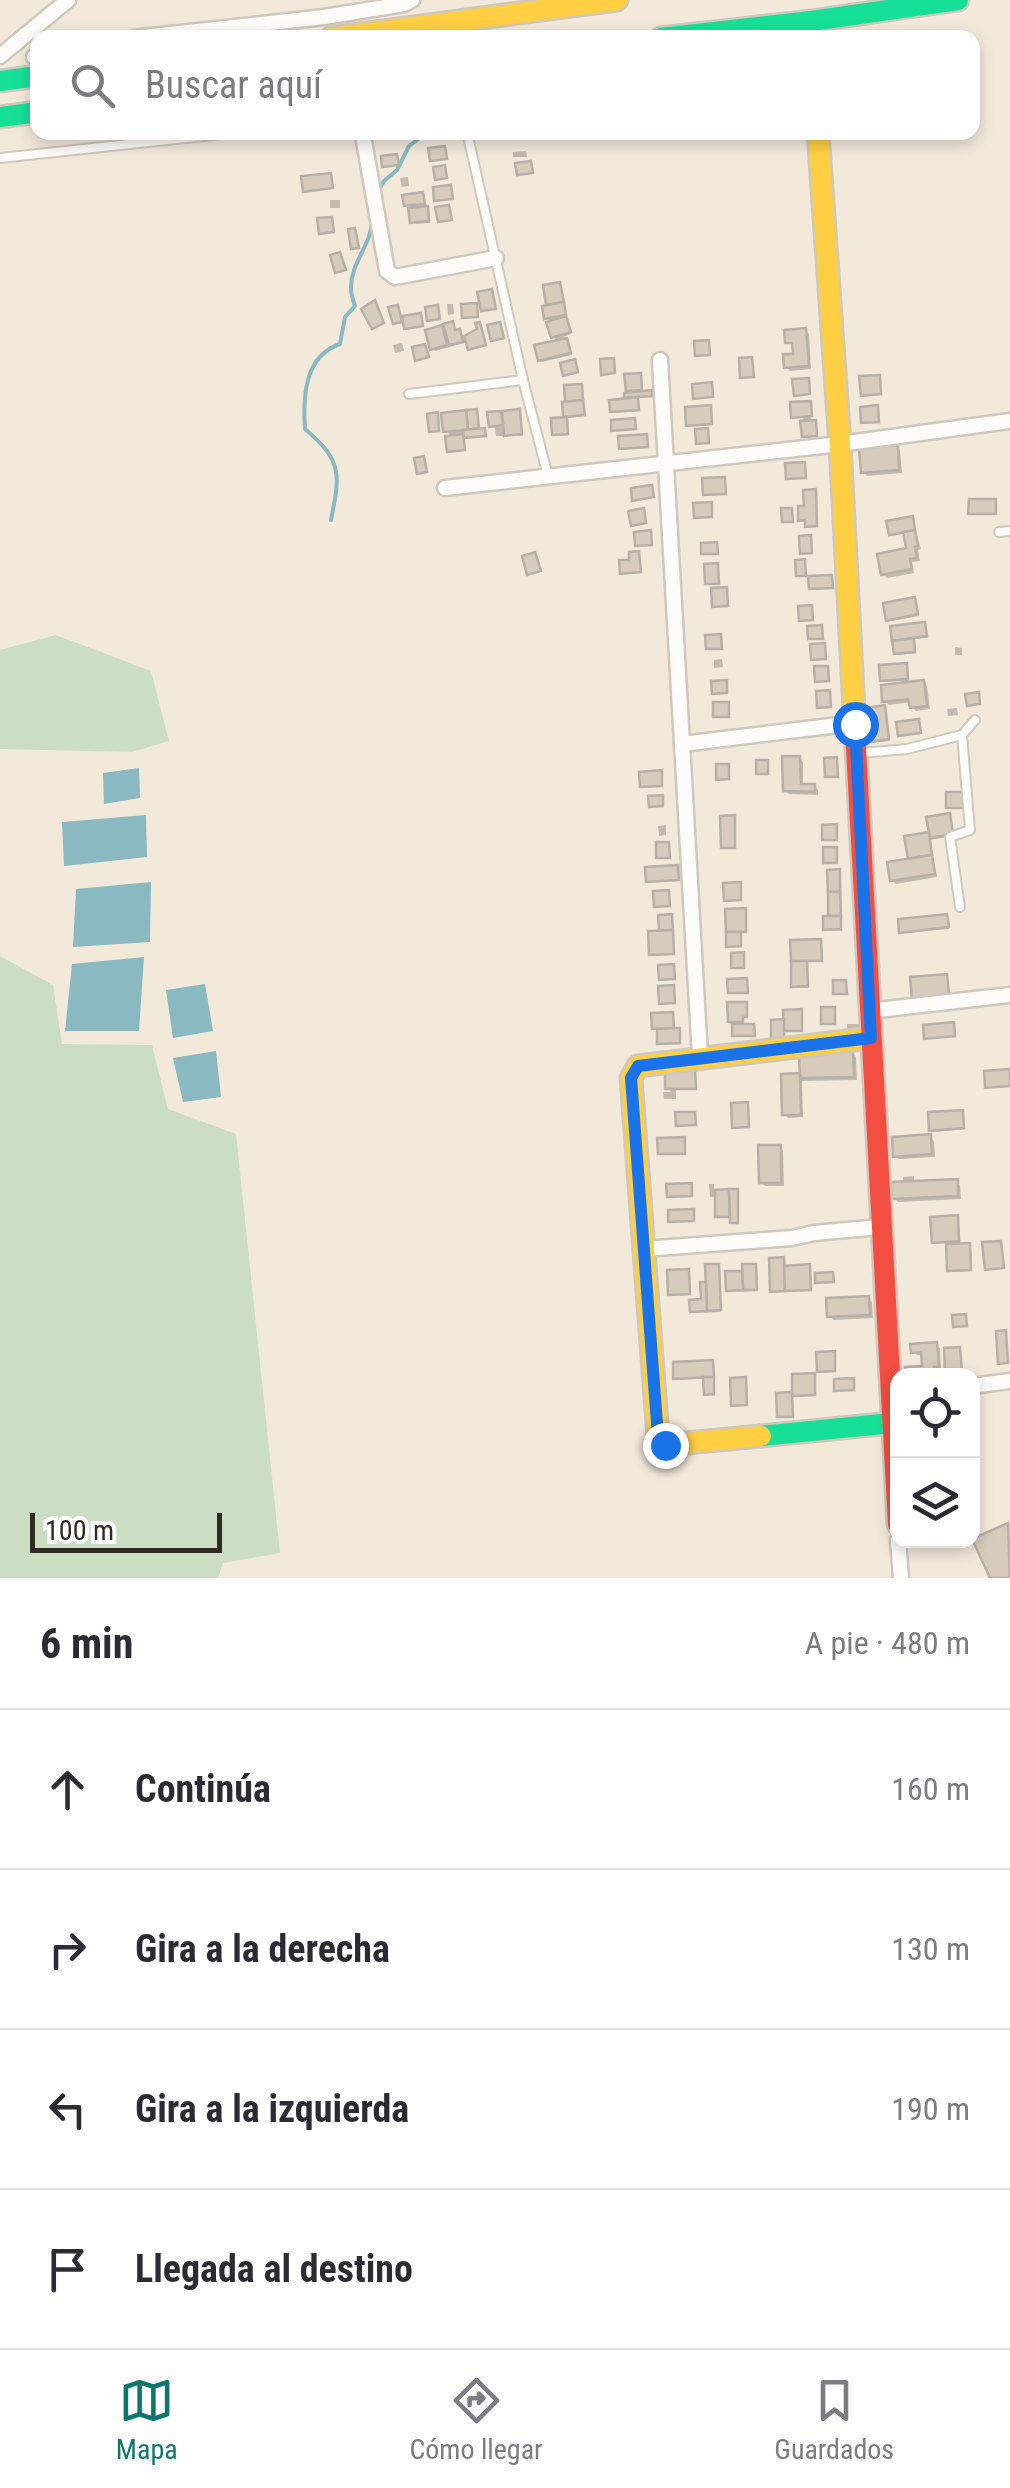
<!DOCTYPE html>
<html lang="es">
<meta charset="utf-8">
<style>
body{margin:0;font-family:"Roboto Condensed",sans-serif;background:#f7f7f7;color:#2b2b33}
.controls{position:absolute;right:30px;bottom:30px;display:grid;overflow:hidden;border-radius:20px;box-shadow:0 5px 15px #0003}
.controls button{width:90px;height:90px;display:grid;place-items:center;padding:0;border:0;border-bottom:2px solid #e1e1e2;background:#fff;color:#2b2b33;font:50px sans-serif}
.scale{position:absolute;left:30px;bottom:25px;width:192px;box-sizing:border-box;padding-left:10px;border:5px solid #312a21;border-top:0;font-size:28px;line-height:35px;white-space:nowrap;color:#312a21;-webkit-text-stroke:8px #fff;paint-order:stroke}
.stop{position:absolute;width:30px;height:30px;margin:-22px;border:8px solid #1a73e8;border-radius:50%;background:#fff}
.stop.end{background:#1a73e8;border-color:#fff;box-shadow:0 2px 10px #0008}
.list{margin:0;padding:0;list-style:none}
h2{display:flex;justify-content:space-between;align-items:center;height:130px;margin:0;padding:0 40px;font-size:42px}
h2 small{font-size:32px;font-weight:400;color:#7c7c81}
.list li{display:grid;grid-template-columns:65px 1fr auto;gap:30px;align-items:center;box-sizing:border-box;height:160px;padding:0 40px;border-top:2px solid #e1e1e2}
.list b{display:block;font-size:38px;white-space:nowrap}
.list em{font-size:32px;font-style:normal;color:#7c7c81}
.icon{flex:none;width:55px;height:55px;fill:none;stroke:currentColor;stroke-width:2;stroke-linecap:round;stroke-linejoin:round}
.map{position:relative;flex:none;width:1010px;height:1578px;overflow:hidden}
.search{position:absolute;background:#fff;box-shadow:0 5px 15px #0003;left:30px;right:30px;top:30px;height:110px;display:flex;align-items:center;gap:25px;box-sizing:border-box;padding:0 35px;border-radius:20px;color:#7c7c81;font-size:38px}
.sheet{height:770px;background:#fff}
nav{display:flex;justify-content:space-around;align-items:center;box-sizing:border-box;height:140px;border-top:2px solid #e1e1e2;background:#fff;font-size:28px;color:#7c7c81}
nav a{display:grid;justify-items:center;gap:5px}
nav .on{color:#0f766e}
.map>svg:first-child{display:block}
</style>
<div class="map">
<svg width="1010" height="1578" viewBox="0 0 1010 1578">
<rect width="100%" height="100%" fill="#f3e9db"/>
<!-- green -->
<g fill="#cbddc5">
<path d="M56,635L151,671L169,741L132,752L0,749V650Z"/>
<path d="M0,956L53,985L62,1044L152,1045L168,1109L236,1134L280,1553L223,1563L218,1578H0Z"/>
</g>
<!-- water -->
<g fill="#8ab9c1">
<path d="M139,768L140,798L104,804L103,773Z"/>
<path d="M146,815L147,857L64,866L62,822Z"/>
<path d="M151,882L150,942L73,947L76,889Z"/>
<path d="M144,957L139,1031H65L72,964Z"/>
<path d="M205,984L213,1031L173,1038L166,990Z"/>
<path d="M216,1051L221,1097L183,1102L173,1058Z"/>
</g>
<!-- shadow -->
<g fill="#0003">
<path d="M526,151L527,157H513V152Z"/>
<path d="M408,177L409,186L402,187L400,178Z"/>
<path d="M422,195L429,211L430,223L414,224L411,207L406,205Z"/>
<rect x="330" y="200" width="10" height="8"/>
<path d="M560,285L567,317H563L567,321L571,334L563,337L569,342L572,355L542,362L540,360L559,342L553,337L552,323L546,318L549,307L546,287Z"/>
<path d="M447,304H453L454,314L448,315Z"/>
<path d="M454,326L456,333L459,332L462,339L472,336L468,342L435,351L433,349L441,328L449,336Z"/>
<path d="M805,330L809,334L811,369L790,371L787,367L795,356V346L788,342Z"/>
<path d="M402,343L404,351L395,353L393,345Z"/>
<path d="M640,376L643,394L634,397L639,402L640,411L615,413L613,411L630,401L627,397L633,394L628,390Z"/>
<path d="M581,386L583,388L585,416L568,418L569,435L557,436L555,434L566,419L564,404Z"/>
<path d="M810,403L813,417H810L817,424L818,437L806,438L803,418L794,417Z"/>
<path d="M476,411L480,431L464,437L466,451L451,452L449,450L452,437L446,431Z"/>
<path d="M519,412L523,436H496L495,428L491,426L490,415Z"/>
<path d="M897,447L900,451L902,473L867,476L864,472Z"/>
<path d="M912,519L921,549L918,550L920,561L912,562L914,573L887,578L883,574L909,550L906,533L893,536L891,534Z"/>
<path d="M914,600L919,616L891,621L889,619Z"/>
<path d="M924,624L928,638L914,639L916,653L898,655L893,628Z"/>
<path d="M955,647L962,648V655H955Z"/>
<path d="M722,659L723,667L714,668V660Z"/>
<path d="M906,666L909,684L923,682L927,686L930,709L916,711L912,707L911,702L889,705L885,701L904,685L903,681L884,682L882,680Z"/>
<path d="M885,708L890,741L873,743L871,741Z"/>
<path d="M957,708L958,715L948,716L947,709Z"/>
<path d="M799,758L803,762V787L814,786L818,790V795L789,794L785,790Z"/>
<path d="M949,816L954,836L930,840L937,877L896,884L892,880L911,861L907,838L931,835Z"/>
<path d="M666,825V835L659,836L658,826Z"/>
<path d="M839,872L841,874L842,931H828L826,929L831,919Z"/>
<path d="M946,916L949,929L904,933L902,931Z"/>
<path d="M820,941L822,943L823,962H808L809,988H796L794,986L793,942Z"/>
<path d="M746,1004L748,1018H744V1026H753L756,1037H736L734,1023L730,1021Z"/>
<path d="M672,1015L675,1030L681,1032V1044L662,1045L659,1030L655,1028Z"/>
<path d="M847,1024H862V1029L847,1030Z"/>
<path d="M852,1053L856,1057L857,1080L802,1081L803,1117L788,1118L784,1114V1076H802Z"/>
<path d="M694,1069L696,1071L697,1090H676V1099H664L663,1092H671L668,1088Z"/>
<path d="M962,1112L965,1129L934,1132L932,1130Z"/>
<path d="M930,1137L934,1141L935,1157L899,1159L895,1156Z"/>
<path d="M780,1147L783,1151L784,1186H765L761,1182Z"/>
<path d="M914,1176V1184L957,1182L960,1185L961,1199L898,1202L894,1198L903,1184V1177Z"/>
<path d="M709,1184H714V1192H737L739,1194V1224H735L733,1218H720L718,1216V1197H710Z"/>
<path d="M957,1218L959,1220L960,1246L971,1248L972,1271L952,1272L950,1270L948,1243L936,1244L934,1242Z"/>
<path d="M718,1266L720,1268L721,1312L694,1313L692,1311L703,1302L708,1285Z"/>
<path d="M755,1266L757,1268L758,1291L730,1292L728,1290V1274L744,1273Z"/>
<path d="M868,1299L872,1302L873,1318L833,1320L830,1316Z"/>
<path d="M936,1345L940,1348L941,1370H937V1376H908L925,1368L924,1355H917L913,1352Z"/>
<path d="M712,1363L714,1365L715,1396L706,1394V1378L678,1380L676,1378Z"/>
<path d="M814,1375L816,1378V1396L793,1397L794,1418H781L779,1416L778,1395L795,1394Z"/>
</g>
<g fill="none" stroke-linecap="round" stroke-linejoin="round">
<!-- stream -->
<g stroke="#8ab9c1" stroke-width="4">
<path d="M378,191L384,181L397,170L409,146L420,138L422,132"/>
<path d="M331,520C340,475 343,461 305,429C303,397 304,356 340,344L345,317L355,306C353,300 351,294 351,289C350,264 371,245 372,222"/>
</g>
</g>
<!-- building -->
<g fill="#d6cbbc" stroke="#b8b0a6" stroke-width="2.5">
<path d="M445,146L447,159L430,161L428,148Z"/>
<path d="M397,154L399,165L382,167L381,156Z"/>
<path d="M531,161L533,173L517,175L515,163Z"/>
<path d="M445,165L447,178L435,180L433,167Z"/>
<path d="M331,173L333,188L303,192L301,176Z"/>
<path d="M451,185L453,199L434,201L433,187Z"/>
<path d="M423,192L425,204L404,206L402,195Z"/>
<path d="M449,205L452,220L438,222L435,207Z"/>
<path d="M428,206L429,221L410,223L408,208Z"/>
<path d="M332,217L334,232L319,234L317,218Z"/>
<path d="M355,228L359,248L351,249L348,229Z"/>
<path d="M340,252L346,270L335,273L330,255Z"/>
<path d="M560,282L564,302L546,305L543,285Z"/>
<path d="M492,289L496,309L481,311L477,292Z"/>
<path d="M375,300L384,323L372,329L361,309Z"/>
<path d="M564,302L566,315L544,319L542,306Z"/>
<path d="M477,303L478,317L462,318L461,304Z"/>
<path d="M398,305L402,322L393,324L388,307Z"/>
<path d="M438,305L440,319L427,321L425,307Z"/>
<path d="M421,313L423,326L404,329L402,316Z"/>
<path d="M566,316L571,332L551,338L546,322Z"/>
<path d="M453,321L455,330L460,329L463,342L449,345L443,324Z"/>
<path d="M480,322L486,345L468,350L464,336L477,329L475,323Z"/>
<path d="M500,322L504,338L491,341L487,325Z"/>
<path d="M442,325L447,345L430,350L425,330Z"/>
<path d="M806,328L809,366L784,368L783,354H793L792,343H785L784,330Z"/>
<path d="M567,338L571,353L538,361L534,345Z"/>
<path d="M709,340L710,355L695,356L694,341Z"/>
<path d="M425,344L429,357L415,361L412,347Z"/>
<path d="M752,357L754,377L740,378L739,358Z"/>
<path d="M614,358L615,373L601,375L600,359Z"/>
<path d="M575,359L578,372L563,376L560,363Z"/>
<path d="M641,373L642,390L626,391L624,374Z"/>
<path d="M880,375L881,394L861,396L859,376Z"/>
<path d="M809,378L810,394L794,396L792,379Z"/>
<path d="M712,382L713,397L693,399L692,384Z"/>
<path d="M582,384L583,400L565,402L564,385Z"/>
<path d="M652,390V396L624,398V393Z"/>
<path d="M638,397L639,410L610,412L609,400Z"/>
<path d="M583,400L585,415L563,417L562,402Z"/>
<path d="M811,401L812,416L791,418L790,402Z"/>
<path d="M711,405L712,424L686,426L685,407Z"/>
<path d="M878,405L879,422L861,423L860,407Z"/>
<path d="M477,409L479,428L468,430L466,410Z"/>
<path d="M520,409L522,434L504,436L502,411Z"/>
<path d="M466,410L468,430L443,432L441,413Z"/>
<path d="M501,411L503,425L489,427L487,412Z"/>
<path d="M438,412L439,431L429,432L427,414Z"/>
<path d="M567,417L568,434L552,435L551,418Z"/>
<path d="M635,418L636,429L611,431V420Z"/>
<path d="M816,420L817,436L802,437L800,421Z"/>
<path d="M485,428L486,436L464,438L463,430Z"/>
<path d="M708,428L709,443L696,444L695,429Z"/>
<path d="M463,434L465,450L447,452L445,436Z"/>
<path d="M647,434L648,447L619,449L618,436Z"/>
<path d="M898,445L899,470L861,473L859,448Z"/>
<path d="M424,456L427,472L417,474L414,458Z"/>
<path d="M805,462L806,478L786,479L785,463Z"/>
<path d="M725,477L726,494L703,495L702,478Z"/>
<path d="M652,485L654,497L632,501L631,488Z"/>
<path d="M816,489L817,526L805,527V520L798,521V506H804L803,490Z"/>
<path d="M969,499H996V514H968Z"/>
<path d="M712,502V517L694,518L693,503Z"/>
<path d="M644,508L646,523L631,526L628,511Z"/>
<path d="M781,508H792L793,522H782Z"/>
<path d="M913,516L915,530L889,535L886,521Z"/>
<path d="M651,530L652,545L635,546L634,532Z"/>
<path d="M915,530L918,546L915,547L917,558L910,559L912,569L881,575L877,554L906,548L903,532Z"/>
<path d="M811,535L812,553L800,554L799,536Z"/>
<path d="M717,542L718,554H701V543Z"/>
<path d="M639,551L641,572L620,574L619,560H629V552Z"/>
<path d="M535,552L541,571L527,575L522,556Z"/>
<path d="M805,559L806,576H796L795,560Z"/>
<path d="M718,563L719,584H705L704,564Z"/>
<path d="M832,575L833,588L809,589L808,576Z"/>
<path d="M727,587L728,606L712,607L711,588Z"/>
<path d="M915,597L918,614L886,621L883,603Z"/>
<path d="M812,605L813,620L799,621L798,606Z"/>
<path d="M925,622L927,636L892,641L890,626Z"/>
<path d="M822,625L823,639H808L807,626Z"/>
<path d="M721,634L722,649H706L705,635Z"/>
<path d="M914,638L915,652L894,654L892,641Z"/>
<path d="M825,643L826,659L811,660L810,644Z"/>
<path d="M907,663L908,679L880,681L879,665Z"/>
<path d="M814,666H828L829,681L815,682Z"/>
<path d="M727,680V693L712,694L711,681Z"/>
<path d="M924,680L927,706L910,708L908,699L882,702L881,685Z"/>
<path d="M830,690L831,707L817,708L816,691Z"/>
<path d="M979,692L980,704L967,706L965,694Z"/>
<rect x="713" y="702" width="16" height="15"/>
<path d="M885,705L889,739L868,742L864,708Z"/>
<path d="M919,719L921,733L898,736L896,722Z"/>
<path d="M782,756H800L801,784H815V792L783,791Z"/>
<path d="M837,757L838,777H825L824,758Z"/>
<rect x="756" y="760" width="12" height="14"/>
<path d="M716,764H729V779L716,780Z"/>
<path d="M662,770V786L640,787L639,772Z"/>
<rect x="946" y="792" width="18" height="16"/>
<path d="M663,795V806L649,807L648,796Z"/>
<path d="M950,813L953,834L930,838L926,817Z"/>
<path d="M735,815V848H721L720,816Z"/>
<path d="M837,824V840H822V825Z"/>
<path d="M929,832L932,855L908,859L904,836Z"/>
<path d="M656,842H669L670,858H656Z"/>
<rect x="823" y="847" width="14" height="16"/>
<path d="M932,855L935,874L890,881L887,862Z"/>
<path d="M678,865L679,880L646,882L645,867Z"/>
<path d="M840,869V892H828L827,870Z"/>
<path d="M741,882V900L724,901L723,883Z"/>
<path d="M669,890L670,906L654,907L653,891Z"/>
<path d="M828,892H840L841,916H828Z"/>
<path d="M746,908V932H726L725,909Z"/>
<path d="M672,914L673,930L659,931L658,915Z"/>
<path d="M947,914L949,927L899,933L898,919Z"/>
<path d="M823,916H841V929L823,930Z"/>
<path d="M673,930L674,954L649,955L648,931Z"/>
<path d="M726,932H741V946L726,947Z"/>
<path d="M821,939L822,961H791L790,940Z"/>
<path d="M744,952V968H731V953Z"/>
<path d="M791,961H807L808,986L791,987Z"/>
<path d="M674,964L675,979L659,980L658,965Z"/>
<path d="M947,974L949,995L912,999L910,977Z"/>
<path d="M747,978L748,993H728L727,979Z"/>
<path d="M833,980H846L847,994H833Z"/>
<path d="M674,985L675,1003L659,1004L658,986Z"/>
<path d="M727,1002H747V1017H743V1022H728Z"/>
<rect x="821" y="1007" width="14" height="17"/>
<path d="M802,1009V1031H784L783,1010Z"/>
<path d="M673,1012L674,1028L652,1029L651,1013Z"/>
<path d="M784,1019V1042L771,1043V1020Z"/>
<path d="M954,1022L955,1036L924,1039L923,1025Z"/>
<path d="M732,1024H754L755,1036H732Z"/>
<path d="M674,1028H680V1043L657,1044V1029Z"/>
<path d="M853,1050L854,1077L800,1078L799,1052Z"/>
<path d="M695,1067L696,1089H665V1068Z"/>
<path d="M1010,1069V1086L985,1088L984,1071Z"/>
<path d="M800,1073L801,1115H782L781,1074Z"/>
<path d="M748,1102L749,1127L732,1128L731,1103Z"/>
<path d="M963,1110L964,1128L929,1131L928,1112Z"/>
<path d="M675,1112H695L696,1125L676,1126Z"/>
<path d="M931,1134L932,1154L893,1157L892,1137Z"/>
<path d="M685,1137V1154H658L657,1138Z"/>
<path d="M758,1145H781V1183H759Z"/>
<path d="M958,1179V1196L892,1199L891,1182Z"/>
<path d="M692,1183V1196L667,1197L666,1184Z"/>
<path d="M729,1189L730,1217H715V1190Z"/>
<path d="M729,1189H738V1223H730Z"/>
<path d="M694,1209V1221L668,1222V1210Z"/>
<path d="M958,1215L959,1241L932,1243L930,1217Z"/>
<path d="M1001,1241L1004,1268L985,1270L982,1242Z"/>
<path d="M970,1243L971,1270L947,1271L946,1244Z"/>
<path d="M784,1257L785,1291L770,1292L769,1258Z"/>
<path d="M705,1264H719L721,1310L707,1311Z"/>
<path d="M742,1264H756L757,1290H743Z"/>
<path d="M810,1264L811,1290L785,1291L784,1266Z"/>
<path d="M689,1269L690,1294L668,1295L667,1270Z"/>
<path d="M725,1271H742L743,1290L726,1291Z"/>
<path d="M833,1272L834,1282L815,1283V1273Z"/>
<path d="M700,1282H706L707,1311L690,1312L689,1300L701,1299Z"/>
<path d="M869,1296L870,1315L827,1317L826,1298Z"/>
<path d="M966,1314L967,1326L953,1327L952,1315Z"/>
<path d="M1006,1330L1008,1363L998,1364L996,1331Z"/>
<path d="M937,1342L939,1367H934L935,1376H906L905,1367L922,1366L921,1352L911,1353L910,1344Z"/>
<path d="M960,1347L962,1372L945,1373L944,1348Z"/>
<path d="M835,1351V1371L817,1372L816,1352Z"/>
<path d="M713,1360L714,1377L673,1379V1362Z"/>
<path d="M815,1373V1395L792,1396V1374Z"/>
<path d="M703,1377H714V1394L704,1395Z"/>
<path d="M746,1377L747,1405L731,1406L730,1378Z"/>
<path d="M854,1378V1390L834,1391V1379Z"/>
<path d="M792,1392L793,1417H777L776,1393Z"/>
<path d="M1008,1523L1010,1578H990L972,1539Z"/>
</g>
<g fill="none" stroke-linecap="round" stroke-linejoin="round">
<defs>
<g id="lane">
<path d="M467,132L523,380L548,476"/>
<path d="M0,158L241,132"/>
<path d="M409,394L523,380"/>
<path d="M999,532L1010,531"/>
<path d="M861,753L907,749L962,735L975,720"/>
<path d="M960,907L950,837L970,830L962,735"/>
</g>
<g id="street">
<path d="M134,38L324,17L404,4L412,0"/>
<path d="M0,56L68,0"/>
<path d="M34,57L38,56"/>
<path d="M364,141L387,271L395,277L496,258"/>
<path d="M660,360L700,1057"/>
<path d="M445,488L840,444L1010,421"/>
<path d="M682,744L855,723"/>
<path d="M869,1011L1010,995"/>
<path d="M644,1249L792,1238L814,1233L880,1227"/>
<path d="M972,1386L1010,1381"/>
<path d="M898,1540L901,1578"/>
</g>
<g id="fast">
<path d="M661,38L811,21L958,0"/>
<path d="M0,81L38,76"/>
<path d="M0,117L38,112"/>
<path d="M761,1436L892,1423"/>
</g>
<g id="slow">
<path d="M331,38L617,0"/>
<path d="M818,132L840,444L855,729"/>
<path d="M761,1436L665,1445L658,1437L631,1078L638,1066L871,1038"/>
</g>
<path id="jam" d="M855,729L898,1524"/>
</defs>
<!-- lane casing -->
<use href="#lane" stroke="#cfc8bd" stroke-width="12"/>
<!-- street casing -->
<use href="#street" stroke="#cfc8bd" stroke-width="19"/>
<!-- fast casing -->
<use href="#fast" stroke="#cfc8bd" stroke-width="25"/>
<!-- slow casing -->
<use href="#slow" stroke="#cfc8bd" stroke-width="25"/>
<!-- jam casing -->
<use href="#jam" stroke="#cfc8bd" stroke-width="25"/>
<!-- lane -->
<use href="#lane" stroke="#fdfcfa" stroke-width="8"/>
<!-- street -->
<use href="#street" stroke="#fdfcfa" stroke-width="14"/>
<!-- fast -->
<use href="#fast" stroke="#16e098" stroke-width="20"/>
<!-- slow -->
<use href="#slow" stroke="#ffcf43" stroke-width="20"/>
<!-- jam -->
<use href="#jam" stroke="#f24e42" stroke-width="20"/>
</g>
<g fill="none" stroke-linecap="round" stroke-linejoin="round">
<!-- route -->
<path stroke="#1a73e8" stroke-width="12" d="M665,1445L658,1437L631,1078L638,1066L871,1038L855,724"/>
</g>
</svg>
<div class="controls">
<button><svg class="icon" aria-label="locate" viewBox="0 0 24 24"><circle cx="12" cy="12" r="6"/><path d="M12 2v4M12 18v4M2 12h4M18 12h4"/></svg></button>
<button><svg class="icon" aria-label="layers" viewBox="0 0 24 24"><path d="M12 4l9 5-9 5-9-5zM3 14l9 5 9-5"/></svg></button>
</div>
<div class="scale">100 m</div>
<div class="stop" style="left:855px;top:724px"></div>
<div class="stop end" style="left:665px;top:1445px"></div>
<div class="search"><svg class="icon" aria-label="search" viewBox="0 0 24 24"><circle cx="10" cy="10" r="6"/><path d="M15 15l6 6"/></svg>Buscar aquí</div>
</div>
<section class="sheet">
<h2>6 min<small>A pie · 480 m</small></h2>
<ul class="list">
<li><svg class="icon" aria-label="ahead" viewBox="0 0 24 24"><path d="M12 20V5M6 11l6-6 6 6"/></svg><div><b>Continúa</b></div><em>160 m</em></li>
<li><svg class="icon" aria-label="right" viewBox="0 0 24 24"><path d="M7 20v-9h11M14 6l5 5-5 5"/></svg><div><b>Gira a la derecha</b></div><em>130 m</em></li>
<li><svg class="icon" aria-label="left" viewBox="0 0 24 24"><path d="M17 20v-9H6M10 6l-5 5 5 5"/></svg><div><b>Gira a la izquierda</b></div><em>190 m</em></li>
<li><svg class="icon" aria-label="arrive" viewBox="0 0 24 24"><path d="M6 21V4h12l-3 4 3 4H6"/></svg><div><b>Llegada al destino</b></div></li>
</ul>
</section>
<nav>
<a class="on"><svg class="icon" aria-label="map" viewBox="0 0 24 24"><path d="M3 6l6-2 6 2 6-2v14l-6 2-6-2-6 2zM9 4v14M15 6v14"/></svg>Mapa</a>
<a><svg class="icon" aria-label="directions" viewBox="0 0 24 24"><path d="M12 3l9 9-9 9-9-9zM9 14v-3h6M13 9l2 2-2 2"/></svg>Cómo llegar</a>
<a><svg class="icon" aria-label="saved" viewBox="0 0 24 24"><path d="M7 4h10v16l-5-4-5 4z"/></svg>Guardados</a>
</nav>
